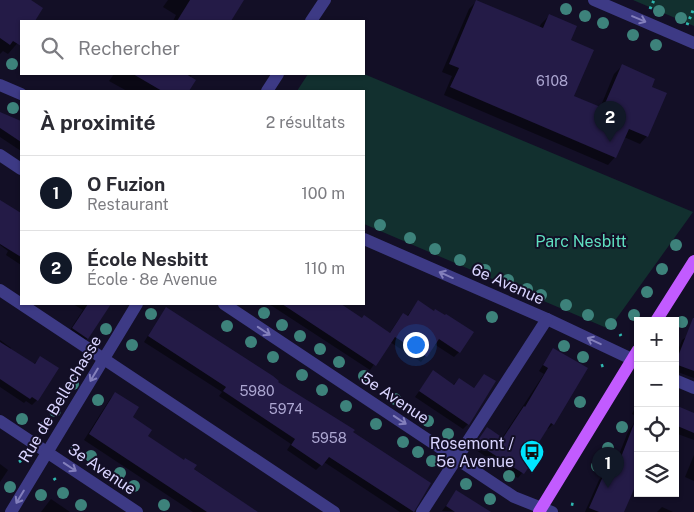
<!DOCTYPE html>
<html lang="fr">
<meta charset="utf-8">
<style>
body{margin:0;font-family:"Public Sans",sans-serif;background:#f2f2f3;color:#2b2b33}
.controls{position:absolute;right:15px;bottom:15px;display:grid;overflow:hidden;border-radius:0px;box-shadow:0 1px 4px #0004}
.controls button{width:45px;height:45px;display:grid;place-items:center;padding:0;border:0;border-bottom:1px solid #e1e1e2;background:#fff;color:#2b2b33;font:25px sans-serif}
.you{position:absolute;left:415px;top:344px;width:18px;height:18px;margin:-12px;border:4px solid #fff;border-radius:50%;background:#1a73e8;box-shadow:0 0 0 8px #1a73e833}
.badge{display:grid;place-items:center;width:32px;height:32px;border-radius:50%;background:#111827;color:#fff;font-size:16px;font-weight:700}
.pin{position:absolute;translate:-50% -41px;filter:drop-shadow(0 1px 2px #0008)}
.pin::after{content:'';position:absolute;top:26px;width:18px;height:15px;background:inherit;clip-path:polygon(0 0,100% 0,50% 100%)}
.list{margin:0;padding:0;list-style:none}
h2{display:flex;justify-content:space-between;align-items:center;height:65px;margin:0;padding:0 20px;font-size:21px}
h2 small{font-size:16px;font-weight:400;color:#7c7c81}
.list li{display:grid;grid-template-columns:32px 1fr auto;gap:15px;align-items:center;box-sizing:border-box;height:75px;padding:0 20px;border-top:1px solid #e1e1e2}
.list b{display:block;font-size:19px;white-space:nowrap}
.list p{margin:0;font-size:16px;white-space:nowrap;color:#7c7c81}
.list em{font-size:16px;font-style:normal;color:#7c7c81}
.icon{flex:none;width:28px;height:28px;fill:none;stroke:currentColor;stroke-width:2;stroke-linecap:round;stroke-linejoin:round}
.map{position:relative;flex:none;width:694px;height:512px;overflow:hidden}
.search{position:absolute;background:#fff;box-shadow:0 1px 4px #0004;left:20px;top:20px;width:345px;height:55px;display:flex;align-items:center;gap:12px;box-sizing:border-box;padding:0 18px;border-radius:0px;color:#7c7c81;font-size:19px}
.panel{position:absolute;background:#fff;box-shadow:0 1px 4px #0004;left:20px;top:90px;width:345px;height:215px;border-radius:0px}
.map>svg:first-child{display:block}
</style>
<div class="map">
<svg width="694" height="512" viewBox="0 0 694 512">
<rect width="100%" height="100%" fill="#130f26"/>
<!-- green -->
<g fill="#12302f">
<path d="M633,0H694V26Z"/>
<path d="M308,74H364L693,212L609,329L364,224V91H297Z"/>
</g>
<!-- shadow -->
<g fill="#0007">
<path d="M0,0H29L42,8L33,21H21V39L8,54L3,51L0,54Z"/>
<path d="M168,0H237L241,3L230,21H173L176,15L163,7Z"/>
<path d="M476,2L539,28L541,24L549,16L570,40L573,96L600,108L614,74L622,66L651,88L647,136L640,144L624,137L615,157L608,165L444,95L452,76L442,72L469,9Z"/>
<path d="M114,74H192L190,78L194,81L188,91H127L109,81Z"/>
<path d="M0,114L21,123V151L0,137Z"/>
<path d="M0,201L21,215V265L6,255L8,251L0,245Z"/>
<path d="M418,302L434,312L459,352L454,357L434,344L421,362L390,342L370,370L269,304H339L362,319L389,334L399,319L404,314L407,316Z"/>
<path d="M73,304H110L88,338L82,343L68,333L83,310Z"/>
<path d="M167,309L352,433L414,507L413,512H400L324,462L316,470L287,450L291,444L219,396L222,392L144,342L162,314Z"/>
<path d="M694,332V378L675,371V358L682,340Z"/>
<path d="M0,340L11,348L10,350L33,365L40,358L37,400L32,405L26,401L24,403L0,387Z"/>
<path d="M553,349V424L548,429L546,428L529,455L534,458L518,478L473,448L487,429L502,438L544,374L539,371Z"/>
<path d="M433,372L453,385L459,379L473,389L484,375L494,382L468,424L463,429L415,397Z"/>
<path d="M116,393L146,436L257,512H193L84,440L110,399Z"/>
<path d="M638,402V417L632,414Z"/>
<path d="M675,406L694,414V440L675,433Z"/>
<path d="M638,417V489L633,487L622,512H585L599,480L604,475L607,476L613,462L618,457L628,432Z"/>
<path d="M694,455V481L685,477Z"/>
<path d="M0,464L8,470L0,482Z"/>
<path d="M457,491L489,512L442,511Z"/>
<path d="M51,499L70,512H41Z"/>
<path d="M662,507L673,512H657Z"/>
</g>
<!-- building -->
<g fill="#241b47">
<path d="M0,0H31L43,8L35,21H21V46L13,41L10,45L0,38Z"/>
<path d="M190,0H244L231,21H177Z"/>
<path d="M476,0L543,28L549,14L577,26L571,40L594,50L574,96L603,108L622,64L655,79L652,87L667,93L648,137L629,129L616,158L450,87L459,68L449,64Z"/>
<path d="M133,74H186L196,80L189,91H162Z"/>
<path d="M0,112L21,121V142L0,128Z"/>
<path d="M0,200L21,213V257L0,244Z"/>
<path d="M418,300L434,311L435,309L445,315L446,314L474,332L460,353L439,339L427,357L395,337L376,366L282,304H341L362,318L364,315L390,333L403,313L408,316Z"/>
<path d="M88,304H111L88,339L72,328Z"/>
<path d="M166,307L273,376L279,381L278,382L355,430L353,432L431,483L414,512L329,457L322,466L291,445L295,439L223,391L226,387L148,336Z"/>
<path d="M693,318H694V371L675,364Z"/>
<path d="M0,342L35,364L40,356L59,368L38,401L32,397L30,399L0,379Z"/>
<path d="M553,348L588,368L554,425L551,423L531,455L535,458L524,474L476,443L487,427L503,438L524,406L525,407L548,368L543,365Z"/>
<path d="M433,370L454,385L459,378L474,388L484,374L496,381L469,425L419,391Z"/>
<path d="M115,392L139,407L133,417L152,430L148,436L184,460L185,458L197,465L194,469L258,512H207L89,434Z"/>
<path d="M675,405L694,413V433L675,425Z"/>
<path d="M637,416L638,480L624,512H599L589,508L604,474L609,476L618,456L621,457Z"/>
<path d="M456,490L491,512H455L446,506Z"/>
</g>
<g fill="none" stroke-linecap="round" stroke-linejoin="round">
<!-- path -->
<g stroke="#2fb8b0" stroke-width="3" stroke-dasharray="2.5 4" stroke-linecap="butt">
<path d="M650,9L654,0"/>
<path d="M687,25L694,8"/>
<path d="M620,334L621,336"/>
<path d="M601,366L604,365"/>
<path d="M42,422L43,430"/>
<path d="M71,449L75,448"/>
<path d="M19,462L25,458"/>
<path d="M54,478L56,481"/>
<path d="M571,504L576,505"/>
</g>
<!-- minor -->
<g stroke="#3d3a85" stroke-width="12">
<path d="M594,0L694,43"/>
<path d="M311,21L325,0"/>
<path d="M0,85L21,94"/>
<path d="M267,91L278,74"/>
<path d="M0,155L21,169"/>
<path d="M364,239L547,319L638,362"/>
<path d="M0,290L334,512"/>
<path d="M224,304L514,497L552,512"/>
<path d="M675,380L694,388"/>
<path d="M0,421L137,512"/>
<path d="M11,512L137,304"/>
<path d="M422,512L547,319"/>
</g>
<!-- major -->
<g stroke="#c25bff" stroke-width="12">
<path d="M656,321L694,261"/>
<path d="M539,512L638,350"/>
</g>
</g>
<!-- trees -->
<g fill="#3d827b">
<circle cx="566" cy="9" r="6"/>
<circle cx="659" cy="11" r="6"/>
<circle cx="585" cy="16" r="6"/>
<circle cx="681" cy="18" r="6"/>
<circle cx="603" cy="23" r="6"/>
<circle cx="633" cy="35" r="6"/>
<circle cx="656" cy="45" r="6"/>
<circle cx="12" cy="64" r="6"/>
<circle cx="13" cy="108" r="6"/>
<circle cx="380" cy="225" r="6"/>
<circle cx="410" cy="238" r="6"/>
<circle cx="676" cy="245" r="6"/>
<circle cx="435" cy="249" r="6"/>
<circle cx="460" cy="260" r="6"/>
<circle cx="662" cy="269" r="6"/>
<circle cx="485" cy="270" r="6"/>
<circle cx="508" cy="280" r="6"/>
<circle cx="527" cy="289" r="6"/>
<circle cx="647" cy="292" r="6"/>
<circle cx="541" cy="295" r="6"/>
<circle cx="566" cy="305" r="6"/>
<circle cx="264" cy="313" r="6"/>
<circle cx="151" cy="314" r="6"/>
<circle cx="588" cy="315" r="6"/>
<circle cx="634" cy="315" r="6"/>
<circle cx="492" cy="317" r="6"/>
<circle cx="682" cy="322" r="6"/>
<circle cx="611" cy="324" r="6"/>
<circle cx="282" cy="325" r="6"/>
<circle cx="227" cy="326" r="6"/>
<circle cx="106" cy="329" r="6"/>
<circle cx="300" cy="336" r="6"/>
<circle cx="251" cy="342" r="6"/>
<circle cx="132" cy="345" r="6"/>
<circle cx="564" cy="346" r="6"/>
<circle cx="320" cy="349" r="6"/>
<circle cx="273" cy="357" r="6"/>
<circle cx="583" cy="357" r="6"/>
<circle cx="339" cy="362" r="6"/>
<circle cx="302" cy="375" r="6"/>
<circle cx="364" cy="376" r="6"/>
<circle cx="73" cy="384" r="6"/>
<circle cx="322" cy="390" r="6"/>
<circle cx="395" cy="399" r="6"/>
<circle cx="98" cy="400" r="6"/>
<circle cx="580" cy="402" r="6"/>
<circle cx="346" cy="406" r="6"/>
<circle cx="55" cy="411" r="6"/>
<circle cx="22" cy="419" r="6"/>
<circle cx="428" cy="421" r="6"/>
<circle cx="376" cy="424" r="6"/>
<circle cx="622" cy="427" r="6"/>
<circle cx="448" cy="434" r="6"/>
<circle cx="403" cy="442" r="6"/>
<circle cx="608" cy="448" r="6"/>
<circle cx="418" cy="452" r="6"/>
<circle cx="91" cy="456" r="6"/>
<circle cx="432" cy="461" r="6"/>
<circle cx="597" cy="466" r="6"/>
<circle cx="120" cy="473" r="6"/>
<circle cx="509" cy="476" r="6"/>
<circle cx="466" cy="484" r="6"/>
<circle cx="134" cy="486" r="6"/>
<circle cx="10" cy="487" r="6"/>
<circle cx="63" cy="493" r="6"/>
<circle cx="41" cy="495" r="6"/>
<circle cx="490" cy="499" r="6"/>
<circle cx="81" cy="505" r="6"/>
<circle cx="164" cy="505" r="6"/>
</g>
<!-- one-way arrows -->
<defs><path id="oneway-shaft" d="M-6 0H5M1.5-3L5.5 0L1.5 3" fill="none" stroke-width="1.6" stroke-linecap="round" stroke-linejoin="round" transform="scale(1.25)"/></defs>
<g stroke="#837fbc">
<use href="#oneway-shaft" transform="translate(639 19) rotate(23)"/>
<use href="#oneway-shaft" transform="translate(446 275) rotate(-156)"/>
<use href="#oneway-shaft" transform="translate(264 331) rotate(34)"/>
<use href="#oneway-shaft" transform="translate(594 341) rotate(-155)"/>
<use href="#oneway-shaft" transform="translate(94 375) rotate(121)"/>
<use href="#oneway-shaft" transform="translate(400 420) rotate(34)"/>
<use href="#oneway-shaft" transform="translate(70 467) rotate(34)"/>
<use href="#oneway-shaft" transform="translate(20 497) rotate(121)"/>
</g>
<!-- icons -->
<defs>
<symbol id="bus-pin" viewBox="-11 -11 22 30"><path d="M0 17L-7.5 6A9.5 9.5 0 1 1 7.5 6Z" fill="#00e5ff" stroke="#130f26"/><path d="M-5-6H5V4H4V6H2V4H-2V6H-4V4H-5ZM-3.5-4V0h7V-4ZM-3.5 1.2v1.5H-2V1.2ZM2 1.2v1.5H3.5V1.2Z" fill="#111"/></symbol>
</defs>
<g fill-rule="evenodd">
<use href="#bus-pin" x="518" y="438" width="28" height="38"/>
</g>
<g text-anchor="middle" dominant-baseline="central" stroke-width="4" stroke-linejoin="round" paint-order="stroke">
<!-- number labels -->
<g font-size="14" fill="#aca6d1">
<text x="552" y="81">6108</text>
<text x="257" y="391">5980</text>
<text x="286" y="409">5974</text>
<text x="329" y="438">5958</text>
</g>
<!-- park labels -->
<g font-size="16" fill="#5fe0c0" stroke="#130f26">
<text x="581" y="241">Parc Nesbitt</text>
</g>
<!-- street labels -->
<g font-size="16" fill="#d9d4ff" stroke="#130f26">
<text transform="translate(508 284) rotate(24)">6e Avenue</text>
<text transform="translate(395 398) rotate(34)">5e Avenue</text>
<text transform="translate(60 399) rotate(-59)">Rue de Bellechasse</text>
<text transform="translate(102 469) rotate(34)">3e Avenue</text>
</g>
<!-- poi labels -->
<g font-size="16" fill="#d9d4ff" stroke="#130f26" text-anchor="end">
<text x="514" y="443">Rosemont /<tspan x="514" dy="18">5e Avenue</tspan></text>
</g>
</g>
</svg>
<div class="controls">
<button>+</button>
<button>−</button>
<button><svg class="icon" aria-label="locate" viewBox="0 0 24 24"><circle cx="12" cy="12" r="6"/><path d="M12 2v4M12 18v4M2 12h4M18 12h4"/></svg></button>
<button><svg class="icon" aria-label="layers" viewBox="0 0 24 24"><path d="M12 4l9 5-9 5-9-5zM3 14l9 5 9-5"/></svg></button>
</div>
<div class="you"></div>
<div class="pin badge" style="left:608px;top:488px">1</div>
<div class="pin badge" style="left:610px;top:142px">2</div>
<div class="search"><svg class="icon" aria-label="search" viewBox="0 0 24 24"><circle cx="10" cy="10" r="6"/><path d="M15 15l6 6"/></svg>Rechercher</div>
<section class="panel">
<h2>À proximité<small>2 résultats</small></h2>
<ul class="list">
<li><span class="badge">1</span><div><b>O Fuzion</b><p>Restaurant</p></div><em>100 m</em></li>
<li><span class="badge">2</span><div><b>École Nesbitt</b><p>École · 8e Avenue</p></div><em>110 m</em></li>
</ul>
</section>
</div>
